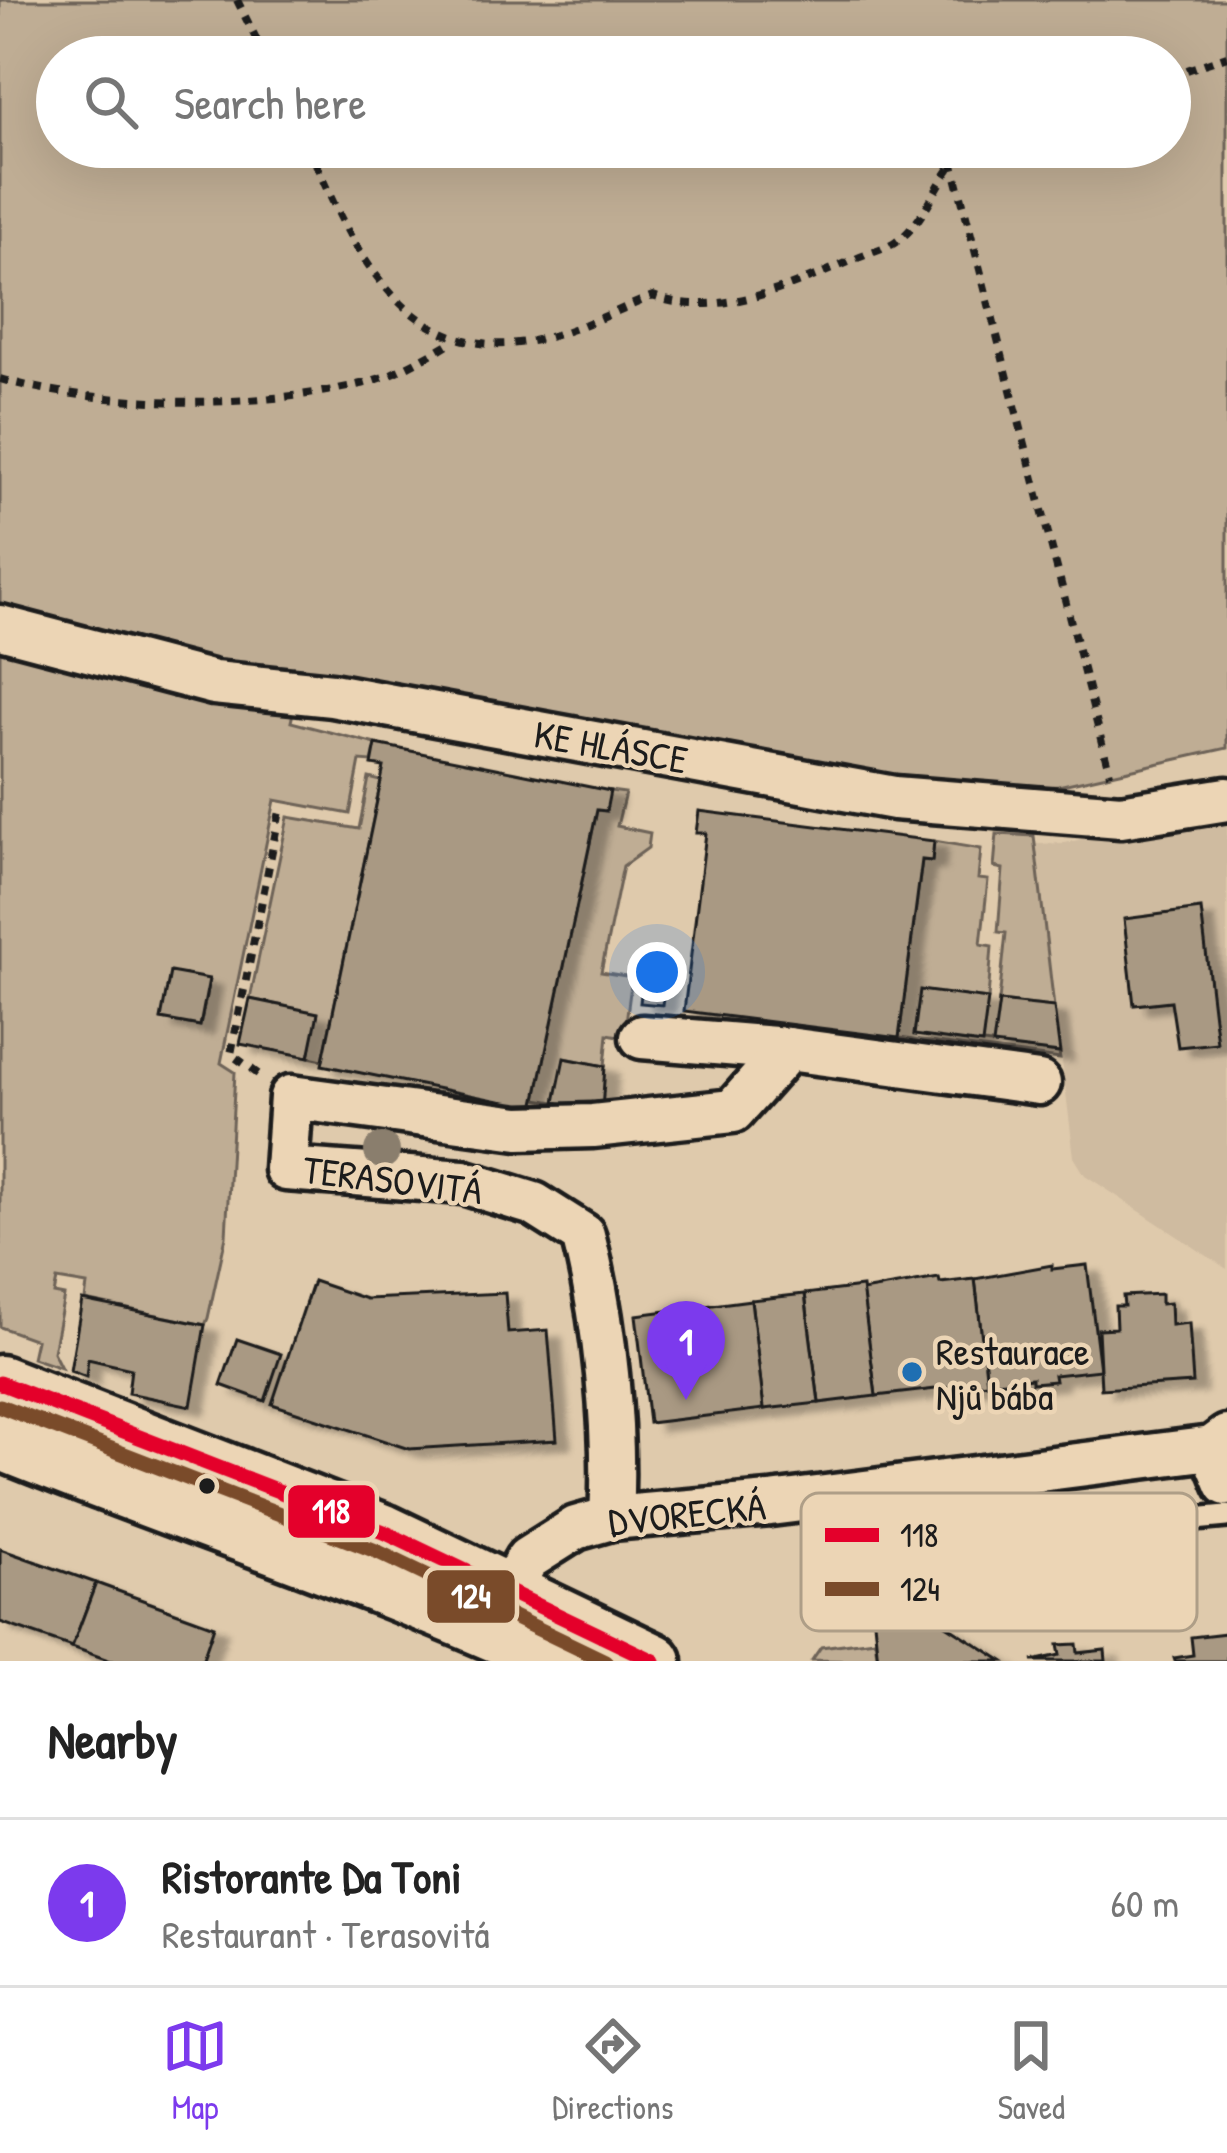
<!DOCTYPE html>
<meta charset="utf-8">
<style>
body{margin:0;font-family:"Patrick Hand",sans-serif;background:#f2f2f2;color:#222}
.you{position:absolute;left:657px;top:972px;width:42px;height:42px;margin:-30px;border:9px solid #fff;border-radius:50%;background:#1a73e8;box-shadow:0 0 0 18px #1a73e833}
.badge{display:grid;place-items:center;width:78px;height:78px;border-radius:50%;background:#7c3aed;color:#fff;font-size:39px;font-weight:700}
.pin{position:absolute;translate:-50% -99px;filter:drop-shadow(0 3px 6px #0008)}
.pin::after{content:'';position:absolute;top:63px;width:42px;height:36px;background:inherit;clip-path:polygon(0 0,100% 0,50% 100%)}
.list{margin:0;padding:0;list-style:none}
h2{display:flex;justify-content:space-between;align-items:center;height:156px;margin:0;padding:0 48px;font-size:51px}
h2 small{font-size:39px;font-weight:400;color:#767676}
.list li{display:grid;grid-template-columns:78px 1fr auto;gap:36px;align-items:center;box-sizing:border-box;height:168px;padding:0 48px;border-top:3px solid #e0e0e0}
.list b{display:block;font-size:45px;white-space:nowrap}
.list p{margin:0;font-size:39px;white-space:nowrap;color:#767676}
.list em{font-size:39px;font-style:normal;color:#767676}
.icon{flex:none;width:66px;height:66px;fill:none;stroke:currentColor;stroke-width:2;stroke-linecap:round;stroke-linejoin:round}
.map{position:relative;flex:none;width:1227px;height:1661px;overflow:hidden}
.search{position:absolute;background:#fff;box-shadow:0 12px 48px #0002;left:36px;right:36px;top:36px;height:132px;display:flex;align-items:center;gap:30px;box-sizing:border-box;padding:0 42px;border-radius:66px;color:#767676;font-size:45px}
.sheet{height:324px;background:#fff}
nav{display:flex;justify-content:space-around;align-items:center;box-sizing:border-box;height:168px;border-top:3px solid #e0e0e0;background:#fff;font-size:33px;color:#767676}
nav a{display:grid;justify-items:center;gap:6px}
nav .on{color:#7c3aed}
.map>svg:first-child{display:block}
</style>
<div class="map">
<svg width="1227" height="1661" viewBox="0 0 1227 1661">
<defs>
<filter id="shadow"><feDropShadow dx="13" dy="8" stdDeviation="3" flood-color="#0004"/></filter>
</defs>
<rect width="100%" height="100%" fill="#dfcaac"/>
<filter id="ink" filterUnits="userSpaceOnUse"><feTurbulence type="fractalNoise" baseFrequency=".00833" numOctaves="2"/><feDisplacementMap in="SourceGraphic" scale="24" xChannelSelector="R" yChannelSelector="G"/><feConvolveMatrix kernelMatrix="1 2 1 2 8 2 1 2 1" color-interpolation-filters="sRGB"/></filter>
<g filter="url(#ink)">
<!-- built -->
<path fill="#cfbba0" d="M1227,817V1269L1085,1175L1074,1157L1035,844L1065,843L1122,830L1184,828Z"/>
<!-- green -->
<g fill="#bfad94" stroke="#6e6458" stroke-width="3" fill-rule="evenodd">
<path d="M0,0H1227V748L1058,786L982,787L886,780L301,675L291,722L376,744L372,762L360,761L350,814L275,800L221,1063L235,1072L226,1236L208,1318L205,1325L85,1300L87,1285L57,1280L54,1294L64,1296L53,1352L61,1368L32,1358L36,1340L0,1327ZM57,57H1170V147H57ZM170,973L209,980L200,1026L162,1019Z"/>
<path d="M369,778L381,781L323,1060L309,1057L317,1013L250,999L288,817L359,829Z"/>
<path d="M610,791L625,793L617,826L650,833L648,848L623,866L601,972L632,977L624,1037L608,1034L605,1066L565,1058L555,1102L536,1099L597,810Z"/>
<path d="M997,834L1034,836L1054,1007L999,1001L1006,933L998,932L1003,869L994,867Z"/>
<path d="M934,841L981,849L978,879L988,880L981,944L992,946L988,999L921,991L914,1034L1059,1053L1060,1059L899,1038L922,860L932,861Z"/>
<path d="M875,1640L878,1661L812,1660L821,1647Z"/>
</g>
<!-- building -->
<g fill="#a99983" stroke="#1c1c1c" stroke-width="3" filter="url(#shadow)">
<path d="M376,744L610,791L606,811L597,810L534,1108L322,1065L384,767L372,765Z"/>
<path d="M699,811L934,841L932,861L922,860L899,1038L684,1011L706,833H696Z"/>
<path d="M1201,909L1217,1043L1178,1047L1171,1001L1134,1005L1124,919Z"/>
<path d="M645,958L668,961L662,1005L640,1003Z"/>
<path d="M170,972L209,979L200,1026L161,1019Z"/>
<path d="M920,990L988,999L982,1044L914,1035Z"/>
<path d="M250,999L318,1013L309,1057L240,1044Z"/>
<path d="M999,1001L1054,1007L1060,1053L993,1045Z"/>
<path d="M564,1058L605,1066L602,1111L555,1102Z"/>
<path d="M1052,1265V1269L1087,1265L1100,1370L1054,1375L1055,1381L1032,1383V1378L987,1383L975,1279Z"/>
<path d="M939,1278L940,1283L975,1279L987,1383L876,1396L862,1291Z"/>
<path d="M313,1281L366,1299L505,1293L508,1333L548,1330L557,1440L409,1449L272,1404Z"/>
<path d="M862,1287L876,1396L819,1403L805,1294Z"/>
<path d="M805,1294L819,1403L764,1409L751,1300Z"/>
<path d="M1161,1294V1304L1170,1303L1171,1325L1189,1323L1193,1383L1101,1389L1098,1329L1116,1328L1115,1306H1124L1123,1296Z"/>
<path d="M82,1300L205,1325L191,1406L128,1393L131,1369L88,1359L86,1377L70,1371Z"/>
<path d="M751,1300L764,1409L649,1423L636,1315Z"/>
<path d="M237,1339L281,1354L265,1401L221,1385Z"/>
<path d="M0,1549L96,1583L72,1647L0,1622Z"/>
<path d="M96,1583L214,1626L202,1661H111L72,1647Z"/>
<path d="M893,1601L913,1604L1003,1661H878L874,1621L879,1611Z"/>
<path d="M1226,1633L1227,1661H1175L1174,1658L1193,1655L1191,1637Z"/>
<path d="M1077,1644L1078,1653L1105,1650L1106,1661H1032L1060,1655L1058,1645Z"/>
</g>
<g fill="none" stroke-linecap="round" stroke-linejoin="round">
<defs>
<path id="service" d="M1009,1536L1227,1516"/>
<g id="minor">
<path d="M0,627L214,683L332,695L894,798L1121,816L1227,799"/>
<path d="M642,1037L788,1049L1039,1083"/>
<path d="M1212,1448L1227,1484"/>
<path d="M611,1518C616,1431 605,1319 583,1235L534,1204L463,1182L286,1169L291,1097L519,1128L593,1126L733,1111L788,1049"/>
<path d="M494,1616L527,1559L576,1528L611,1518L770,1504L1212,1448L1227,1437"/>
</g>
<g id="tertiary">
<path d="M0,1383L384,1532L654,1661"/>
<path d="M0,1442C185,1517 375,1577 556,1661"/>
</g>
</defs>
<!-- service casing -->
<use href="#service" stroke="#1c1c1c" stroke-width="30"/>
<!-- minor casing -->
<use href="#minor" stroke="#1c1c1c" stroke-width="51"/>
<!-- tertiary casing -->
<use href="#tertiary" stroke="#1c1c1c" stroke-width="63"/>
<!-- path -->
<g stroke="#1c1c1c" stroke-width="8" stroke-dasharray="9 9" stroke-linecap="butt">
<path d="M237,0L265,57"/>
<path d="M1170,76L1227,56"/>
<path d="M309,147C351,249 408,371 541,339C581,329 615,311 653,296C716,320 795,285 853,260C866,254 884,250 896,242C931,218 937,170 971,147"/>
<path d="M952,161L1110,774"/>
<path d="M0,379C103,408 257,409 361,384C393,376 425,358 453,341"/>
<path d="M258,1074L231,1054L281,806"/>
</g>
<!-- service -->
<use href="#service" stroke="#ecd5b5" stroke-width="21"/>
<!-- minor -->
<use href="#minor" stroke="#ecd5b5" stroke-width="42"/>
<!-- tertiary -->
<use href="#tertiary" stroke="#ecd5b5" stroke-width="54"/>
<defs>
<path id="bus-1" d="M0,1383L384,1532L654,1661"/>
<path id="bus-2" d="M0,1406L376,1551L605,1661"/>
</defs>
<!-- bus-1 casing -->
<use href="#bus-1" stroke="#ecd5b5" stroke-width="24"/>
<!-- bus-2 casing -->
<use href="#bus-2" stroke="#ecd5b5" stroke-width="24"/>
<!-- bus-1 -->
<use href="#bus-1" stroke="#e4002b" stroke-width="15"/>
<!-- bus-2 -->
<use href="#bus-2" stroke="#7a4b2a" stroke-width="15"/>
</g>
<!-- trees -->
<circle fill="#8a7e6d" cx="382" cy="1151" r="18"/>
</g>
<!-- markers -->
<circle fill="#1f6fb2" stroke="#ecd5b5" stroke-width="4.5" cx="912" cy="1372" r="12"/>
<circle fill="#1c1c1c" stroke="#ecd5b5" stroke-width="4.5" cx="207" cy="1486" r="10"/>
<g text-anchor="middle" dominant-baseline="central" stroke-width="9" stroke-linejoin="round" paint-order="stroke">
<!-- street labels -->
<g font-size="39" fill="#1c1c1c" stroke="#ecd5b5">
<text transform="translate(611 746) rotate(10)">KE HLÁSCE</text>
<text transform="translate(393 1179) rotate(7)">TERASOVITÁ</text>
<text transform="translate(687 1513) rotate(-6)">DVORECKÁ</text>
</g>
<!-- poi labels -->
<g font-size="39" fill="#1c1c1c" stroke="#ecd5b5" text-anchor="start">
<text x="936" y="1350">Restaurace<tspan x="936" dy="45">Njů bába</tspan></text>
</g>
</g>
<!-- legend -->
<rect x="801" y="1493" width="396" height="138" rx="18" fill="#ecd5b5" stroke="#ae9e87" stroke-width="3"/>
<rect x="825" y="1528" width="54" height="14" fill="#e4002b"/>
<rect x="825" y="1582" width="54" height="14" fill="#7a4b2a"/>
<g font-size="33" fill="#1c1c1c">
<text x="900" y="1547">118</text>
<text x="900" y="1601">124</text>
</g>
<g stroke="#ecd5b5" stroke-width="4.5">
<rect x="286" y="1483" width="91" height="57" rx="12" fill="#e4002b"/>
<rect x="425" y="1568" width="92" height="57" rx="12" fill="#7a4b2a"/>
</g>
<g font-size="33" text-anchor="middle" font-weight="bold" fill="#fff">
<text x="331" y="1523">118</text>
<text x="471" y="1608">124</text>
</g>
</svg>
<div class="you"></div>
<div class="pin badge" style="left:686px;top:1400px">1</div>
<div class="search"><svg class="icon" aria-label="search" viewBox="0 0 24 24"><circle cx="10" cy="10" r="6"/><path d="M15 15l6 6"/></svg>Search here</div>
</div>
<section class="sheet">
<h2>Nearby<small></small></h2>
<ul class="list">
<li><span class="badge">1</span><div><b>Ristorante Da Toni</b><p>Restaurant · Terasovitá</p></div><em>60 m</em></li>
</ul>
</section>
<nav>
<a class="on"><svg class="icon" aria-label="map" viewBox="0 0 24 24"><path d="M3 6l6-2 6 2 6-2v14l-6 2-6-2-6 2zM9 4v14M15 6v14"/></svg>Map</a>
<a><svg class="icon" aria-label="directions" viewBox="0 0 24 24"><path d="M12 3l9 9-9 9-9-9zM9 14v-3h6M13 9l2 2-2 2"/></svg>Directions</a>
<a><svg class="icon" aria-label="saved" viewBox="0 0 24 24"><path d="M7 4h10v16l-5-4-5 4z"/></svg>Saved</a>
</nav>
